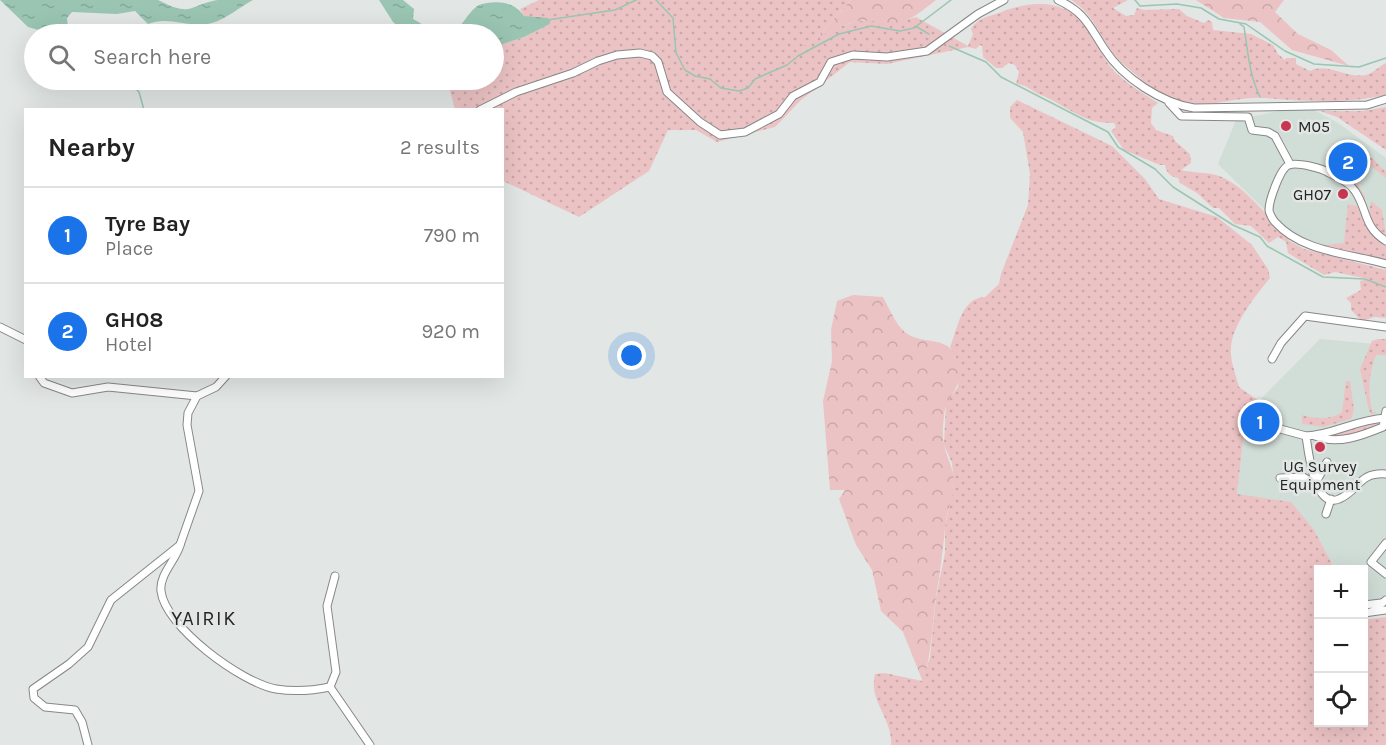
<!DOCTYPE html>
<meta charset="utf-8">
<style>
body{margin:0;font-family:Karla,sans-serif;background:#f2f2f2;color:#222}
.controls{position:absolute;right:18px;bottom:18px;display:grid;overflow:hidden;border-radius:0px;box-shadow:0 6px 24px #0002}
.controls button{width:54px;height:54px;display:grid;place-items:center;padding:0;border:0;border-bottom:2px solid #e0e0e0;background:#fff;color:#222;font:30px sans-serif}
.you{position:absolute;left:632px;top:356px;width:21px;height:21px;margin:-15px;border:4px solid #fff;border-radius:50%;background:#1a73e8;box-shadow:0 0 0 9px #1a73e833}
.badge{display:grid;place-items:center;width:39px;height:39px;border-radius:50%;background:#1a73e8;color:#fff;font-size:20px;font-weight:700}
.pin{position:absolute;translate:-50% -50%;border:3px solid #fff;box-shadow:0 2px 6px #0006}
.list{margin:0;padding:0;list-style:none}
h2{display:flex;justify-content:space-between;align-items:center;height:78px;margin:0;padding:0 24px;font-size:26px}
h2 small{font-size:20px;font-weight:400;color:#767676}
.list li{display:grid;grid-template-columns:39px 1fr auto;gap:18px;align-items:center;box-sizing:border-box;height:96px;padding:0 24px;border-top:2px solid #e0e0e0}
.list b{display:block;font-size:22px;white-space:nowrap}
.list p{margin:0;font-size:20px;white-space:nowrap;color:#767676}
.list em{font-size:20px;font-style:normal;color:#767676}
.icon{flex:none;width:33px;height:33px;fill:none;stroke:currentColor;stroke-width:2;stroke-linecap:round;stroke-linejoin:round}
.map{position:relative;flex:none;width:1386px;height:745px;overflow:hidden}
.search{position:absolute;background:#fff;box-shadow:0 6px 24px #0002;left:24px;top:24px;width:480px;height:66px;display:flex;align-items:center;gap:15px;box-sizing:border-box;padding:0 21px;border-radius:33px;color:#767676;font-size:22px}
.panel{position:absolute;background:#fff;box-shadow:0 6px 24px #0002;left:24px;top:108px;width:480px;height:270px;border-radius:0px}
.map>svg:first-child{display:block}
</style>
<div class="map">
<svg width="1386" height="745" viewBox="0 0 1386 745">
<defs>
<pattern id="grass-dots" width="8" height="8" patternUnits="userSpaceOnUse" patternTransform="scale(1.5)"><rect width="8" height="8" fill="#ecc3c4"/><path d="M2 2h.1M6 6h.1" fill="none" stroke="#caa7a8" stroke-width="1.8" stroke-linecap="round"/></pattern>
<pattern id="forest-crowns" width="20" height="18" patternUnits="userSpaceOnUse" patternTransform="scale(1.5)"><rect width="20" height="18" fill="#ecc3c4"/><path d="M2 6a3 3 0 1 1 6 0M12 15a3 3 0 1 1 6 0" fill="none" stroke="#caa7a8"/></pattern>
<pattern id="water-ripples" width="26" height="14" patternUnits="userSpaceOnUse" patternTransform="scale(1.5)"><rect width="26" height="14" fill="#9ac5b2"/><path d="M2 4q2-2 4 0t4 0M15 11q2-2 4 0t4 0" fill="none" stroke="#85a999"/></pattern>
</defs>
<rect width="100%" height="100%" fill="#e2e6e4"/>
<!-- built -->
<g fill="#d1ddd7">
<path d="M1293,108L1314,110L1338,123L1386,158V268L1311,247L1277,222L1218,164L1236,120Z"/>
<path d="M1320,339L1386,345V603L1364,612V570L1330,569L1332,564L1237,494L1244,433L1259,401Z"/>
</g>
<!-- grass -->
<g fill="url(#grass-dots)">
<path d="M539,0H851L823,31L806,45L834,28L857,21L871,20L891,24L916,17L968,46L973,34L971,29C980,15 992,17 1006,10C1038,0 1066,0 1090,30C1099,42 1102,58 1113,70C1125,83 1143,93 1158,103L1152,108L1151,123L1156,130L1173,136L1175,141L1190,154L1191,163L1181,170C1196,174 1212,171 1226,179C1252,193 1268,220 1291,238L1288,240L1304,249L1386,270V318L1374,317L1362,321L1351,310V303L1346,298L1361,290L1360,281L1368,279L1335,272L1324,275L1288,253L1286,242L1278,237L1269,243L1251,226L1235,224L1219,208H1213L1197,193L1180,183L1178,178C1169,176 1167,173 1165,165H1160L1124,150L1111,131L1116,127L1114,123C1082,124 1068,106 1041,95C1031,91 1028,85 1016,84L1019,72L1015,65L1009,63L1002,68H996L983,57L982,46L980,45L976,49L968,47L887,64L850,62L801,100L775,127L717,142L696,130H668L649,171L579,217L503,181L502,110L455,109L447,80H494V47L524,37L550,24L524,16L520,9Z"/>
<path d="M1071,0H1128L1113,8L1126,16L1134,15L1137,8L1144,10L1179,9L1187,16L1204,23L1208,20L1212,22L1213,30L1251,34L1273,45L1278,54L1285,60L1286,58H1296V64L1310,71C1327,61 1349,81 1369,74C1375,71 1380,66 1386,63V95C1345,104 1305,101 1264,98C1234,96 1203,112 1173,100C1163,96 1151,87 1143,81C1135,74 1126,67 1119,60C1100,40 1095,14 1071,0Z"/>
<path d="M1017,100L1112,146L1145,179L1159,199L1217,217L1252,245L1268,269L1270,278C1256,295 1231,326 1231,349C1230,361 1236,375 1239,387L1259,401L1244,433L1237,494L1291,502L1314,530L1332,564L1330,569L1318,570V722H1364V620L1386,617V745H891C893,719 868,701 875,674L885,673L922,681L930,658L936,597L945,553V526L954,484L952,463L944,445L946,403L958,387L959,366L950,347C958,328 961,298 985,297L999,284L1001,274L1028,205L1030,174L1023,132L1010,118V107Z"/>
<path d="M1386,107V150L1337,117L1320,111H1363Z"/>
<path d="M1363,156L1372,158L1386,172V178L1371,166L1357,180L1352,174L1365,197V210L1357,187L1347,179V175Z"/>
<path d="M1371,201L1382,210L1386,236C1373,226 1367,217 1371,201Z"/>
<path d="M1348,204L1357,206L1367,225L1386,246V259L1324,249V245L1344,243Z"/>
<path d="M1378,339H1386V355H1376C1368,375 1368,391 1372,412H1377L1372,415L1369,411L1360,369L1372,341Z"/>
<path d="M1346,381H1350L1354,410L1351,419L1323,427L1302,424V415C1314,419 1332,420 1342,412Z"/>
<path d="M1378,423C1365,435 1340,438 1323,436Z"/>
</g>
<!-- forest -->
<g fill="url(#forest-crowns)">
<path d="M851,0H936C923,10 909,23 891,24C880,24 870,19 858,21C836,25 818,38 799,50L823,31Z"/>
<path d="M1196,0H1284L1275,12L1298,34L1331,50L1349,66L1292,50L1260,22L1224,18Z"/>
<path d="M853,295L883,297C889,308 896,325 905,332C925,348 951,331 959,366C964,387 945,397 944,416C943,425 942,435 944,444C946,457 954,468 954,483C953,498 946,513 945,528C943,551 940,573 936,596C932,625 932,653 923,682L903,632L881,611L872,570L856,545L839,499L845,490H830L823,401L832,361L831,330L837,301Z"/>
</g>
<!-- water -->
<g fill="url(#water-ripples)">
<path d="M0,0H158C193,18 188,5 218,0C229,0 242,0 253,0C240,7 226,19 212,23C190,29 168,15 148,24L135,11L117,14L72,12L67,18L68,28L49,33L28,27Z"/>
<path d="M379,0H403L414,9L413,19C423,24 432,33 443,33C462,34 465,13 479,5C495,0 514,1 524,16L548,18L550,24L524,37L494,47V34H407L393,22Z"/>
</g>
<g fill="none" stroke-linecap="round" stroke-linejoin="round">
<!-- stream -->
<g stroke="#9ac5b2" stroke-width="1.5">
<path d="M656,0L673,18L676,53L685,70L695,76L710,79L721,88L739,91L748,88L755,79L787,65L798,56L839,34L871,26L900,31L914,28L951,0"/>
<path d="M1135,0L1140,6L1177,4L1201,8L1219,19L1246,24L1285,51L1314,64L1359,67L1386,58"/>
<path d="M547,20L615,10L636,0"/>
<path d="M1240,24L1244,27C1248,52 1249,74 1260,97"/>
<path d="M917,27L929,34"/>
<path d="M58,30L74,34"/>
<path d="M949,46L986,62L1001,77L1108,132L1118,147L1155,169L1173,187L1233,225L1260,237L1267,246L1323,277L1365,279L1386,287"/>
<path d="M126,80L139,92L144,110"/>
</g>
<defs>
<g id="minor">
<path d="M1058,0C1086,13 1089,26 1105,50C1123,78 1162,103 1194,108L1367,105L1386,99"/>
<path d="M1169,103L1181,116L1248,117L1252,130L1268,132L1275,136L1290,164"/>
<path d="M480,110L516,92L573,73L598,61L617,55L640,53L652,56L658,62L667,92L700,122L720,135L745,132L779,114L793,96L820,82L831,62L853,55L887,57L927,51L978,14L1004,0"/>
<path d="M1386,241C1363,227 1368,210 1355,191C1350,183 1338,177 1329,173C1322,168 1297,162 1289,165C1280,168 1269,201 1269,210C1269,213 1273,220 1275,222C1303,253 1349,253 1386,264"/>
<path d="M0,327L26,340"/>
<path d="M1272,359L1281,343L1305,316L1386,327"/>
<path d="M39,376L44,383L72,393L108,387L197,396"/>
<path d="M1385,418C1355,420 1333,435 1306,436C1308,449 1314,510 1339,499C1359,491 1358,472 1386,474"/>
<path d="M1273,427L1306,436"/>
<path d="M1315,436C1338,445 1361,436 1383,427L1386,411"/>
<path d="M1280,478L1303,477L1315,484L1327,462"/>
<path d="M1326,514L1331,499"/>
<path d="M1386,543L1371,562L1386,574"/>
<path d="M180,545C176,560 159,575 161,591C165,627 242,683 276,689C295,692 311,691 330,687"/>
<path d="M1364,605L1381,603"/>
<path d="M1373,611L1386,600"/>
<path d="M1364,613L1386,610"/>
<path d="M330,687L336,672L327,606L335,576"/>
<path d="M330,687L370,745"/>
<path d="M88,745L82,722L75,710L45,707L34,698L33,689L69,664L88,647L111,600L180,545L199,491L187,425L188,413L197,396L216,387L226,376"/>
</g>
</defs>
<!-- minor casing -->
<use href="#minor" stroke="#858886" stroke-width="9"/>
<!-- minor -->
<use href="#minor" stroke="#fff" stroke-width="7"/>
</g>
<!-- markers -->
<g fill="#c7364e" stroke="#e2e6e4" stroke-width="2">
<circle cx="1286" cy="126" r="6"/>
<circle cx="1343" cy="194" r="6"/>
<circle cx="1320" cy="447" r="6"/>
</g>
<g text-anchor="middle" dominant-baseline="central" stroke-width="5" stroke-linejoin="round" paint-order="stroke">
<!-- poi labels -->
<g font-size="16" fill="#242525" stroke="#e2e6e4" text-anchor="start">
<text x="1298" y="126">M05</text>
<text x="1331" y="194" text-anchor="end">GH07</text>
<text x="1320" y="466" text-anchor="middle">UG Survey<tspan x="1320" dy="18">Equipment</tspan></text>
</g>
<!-- quarter labels -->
<g font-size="20" letter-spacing="1.5" fill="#242525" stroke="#e2e6e4">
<text x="204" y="618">YAIRIK</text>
</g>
</g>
</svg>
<div class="controls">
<button>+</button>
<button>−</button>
<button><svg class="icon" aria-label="locate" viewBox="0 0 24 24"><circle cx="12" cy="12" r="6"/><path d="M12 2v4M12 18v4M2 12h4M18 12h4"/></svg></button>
</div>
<div class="you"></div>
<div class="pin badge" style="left:1260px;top:422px">1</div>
<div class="pin badge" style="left:1348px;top:162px">2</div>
<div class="search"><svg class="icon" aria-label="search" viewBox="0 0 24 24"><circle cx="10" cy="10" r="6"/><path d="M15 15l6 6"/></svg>Search here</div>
<section class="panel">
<h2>Nearby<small>2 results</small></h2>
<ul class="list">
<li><span class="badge">1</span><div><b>Tyre Bay</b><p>Place</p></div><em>790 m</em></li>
<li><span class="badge">2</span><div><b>GH08</b><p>Hotel</p></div><em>920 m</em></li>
</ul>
</section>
</div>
